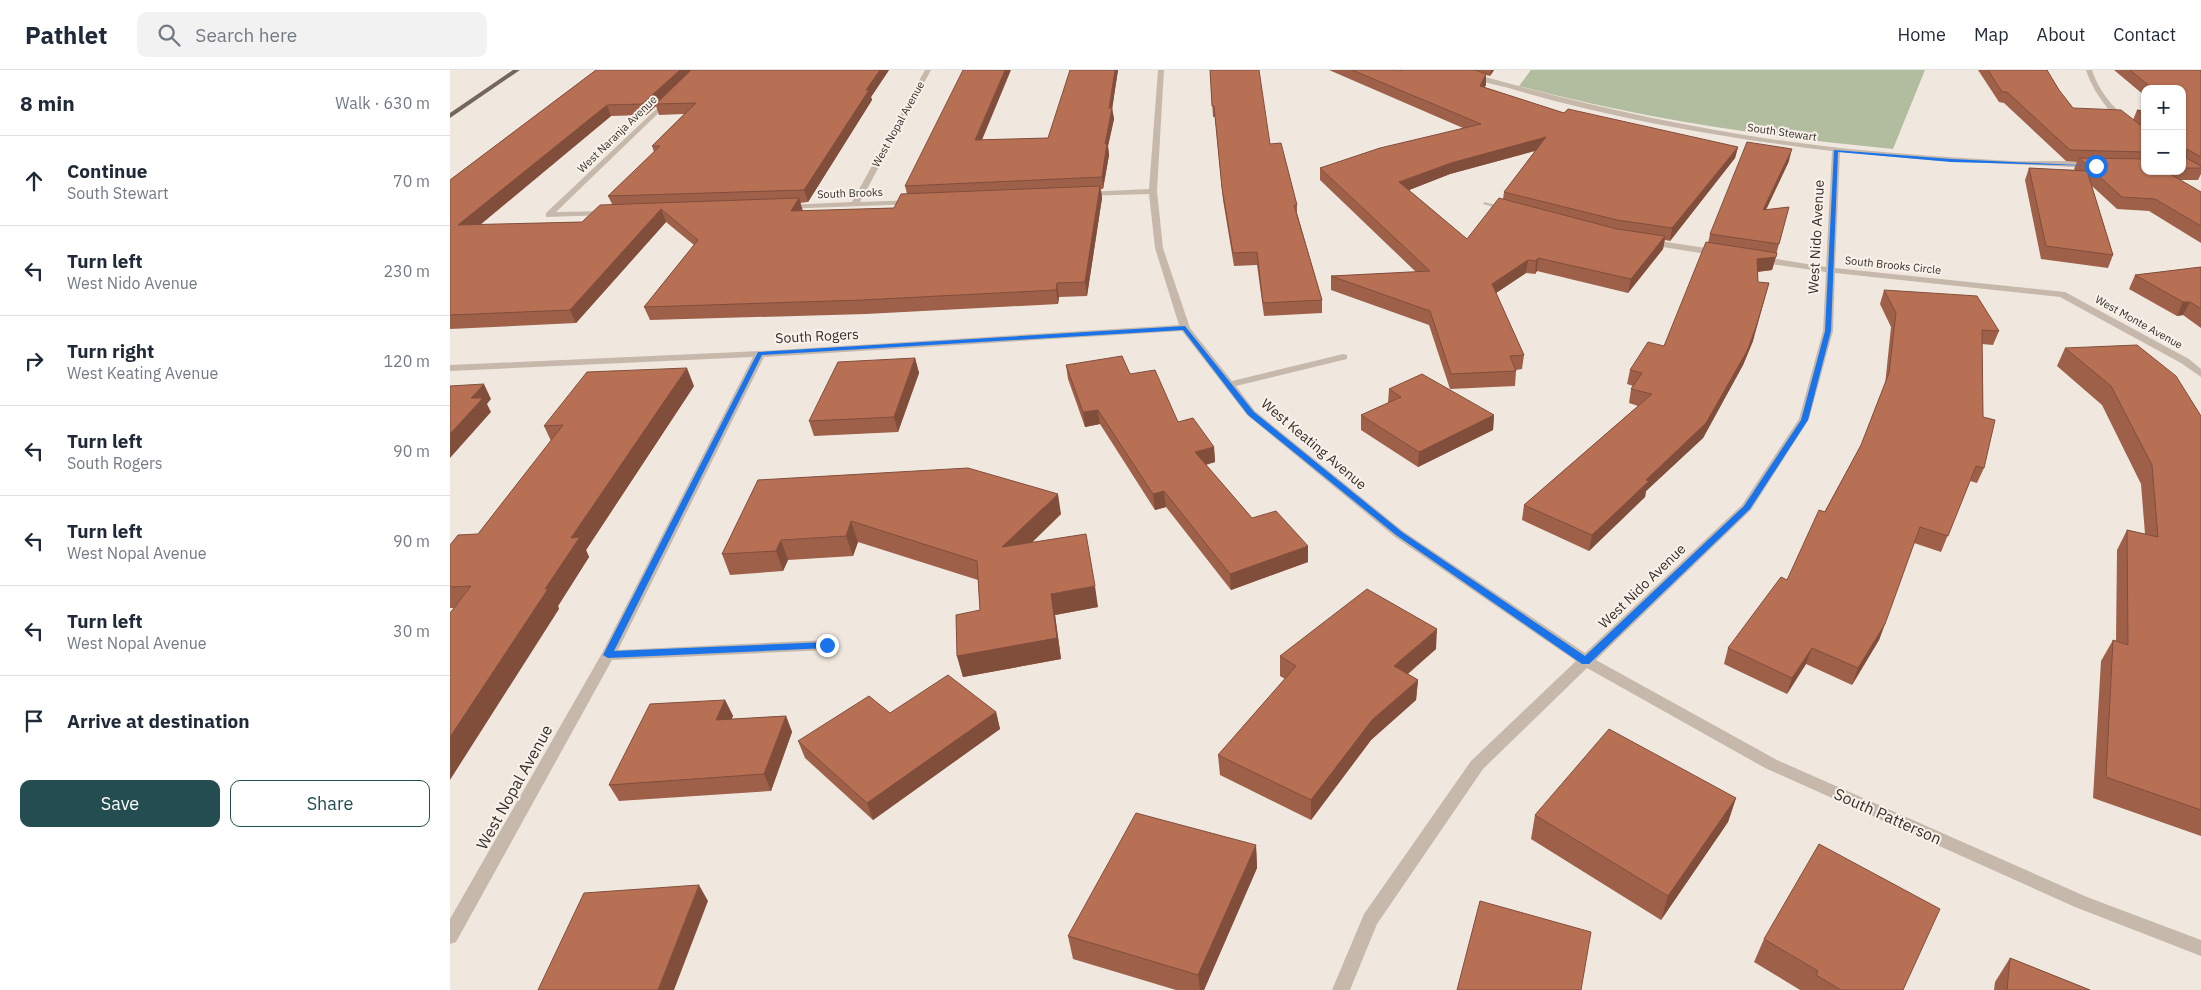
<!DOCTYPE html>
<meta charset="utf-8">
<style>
body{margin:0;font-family:"IBM Plex Sans",sans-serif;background:#f2f2f3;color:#1f2937}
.controls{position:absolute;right:15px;top:15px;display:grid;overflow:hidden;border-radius:10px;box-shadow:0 1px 4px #0004}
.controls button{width:45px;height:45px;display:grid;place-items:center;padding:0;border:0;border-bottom:1px solid #e0e1e3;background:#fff;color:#1f2937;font:25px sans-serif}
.stop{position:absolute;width:15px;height:15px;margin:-11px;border:4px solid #1a73e8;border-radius:50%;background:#fff}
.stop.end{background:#1a73e8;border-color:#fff;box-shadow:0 1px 5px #0008}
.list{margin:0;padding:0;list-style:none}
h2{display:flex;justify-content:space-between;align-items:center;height:65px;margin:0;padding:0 20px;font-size:21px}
h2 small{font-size:16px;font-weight:400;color:#747a83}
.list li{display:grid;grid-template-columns:32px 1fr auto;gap:15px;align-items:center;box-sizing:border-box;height:90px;padding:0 20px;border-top:1px solid #e0e1e3}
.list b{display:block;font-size:19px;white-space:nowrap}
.list p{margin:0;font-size:16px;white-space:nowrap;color:#747a83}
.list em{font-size:16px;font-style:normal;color:#747a83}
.actions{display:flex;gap:10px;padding:15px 20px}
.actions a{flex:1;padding:11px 0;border:1px solid #244d52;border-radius:10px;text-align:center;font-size:18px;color:#244d52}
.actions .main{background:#244d52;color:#fff}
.icon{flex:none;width:28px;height:28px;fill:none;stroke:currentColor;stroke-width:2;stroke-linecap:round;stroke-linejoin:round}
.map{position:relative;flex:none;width:1751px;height:920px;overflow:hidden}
header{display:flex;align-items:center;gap:30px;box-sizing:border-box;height:70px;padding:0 25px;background:#fff;border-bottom:1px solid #e0e1e3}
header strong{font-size:24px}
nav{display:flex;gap:28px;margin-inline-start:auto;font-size:18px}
.search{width:350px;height:45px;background:#f2f2f3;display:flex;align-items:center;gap:12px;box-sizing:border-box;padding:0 18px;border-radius:10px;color:#747a83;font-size:19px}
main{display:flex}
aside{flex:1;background:#fff}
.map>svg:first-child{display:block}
</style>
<header>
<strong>Pathlet</strong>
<div class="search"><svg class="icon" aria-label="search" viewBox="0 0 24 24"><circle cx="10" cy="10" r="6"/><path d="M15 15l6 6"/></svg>Search here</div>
<nav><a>Home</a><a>Map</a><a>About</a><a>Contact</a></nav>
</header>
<main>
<aside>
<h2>8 min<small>Walk · 630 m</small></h2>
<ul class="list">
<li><svg class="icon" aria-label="ahead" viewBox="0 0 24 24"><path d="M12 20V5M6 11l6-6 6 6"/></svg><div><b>Continue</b><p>South Stewart</p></div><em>70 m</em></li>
<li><svg class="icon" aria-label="left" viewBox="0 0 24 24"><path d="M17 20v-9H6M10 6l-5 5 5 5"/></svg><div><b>Turn left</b><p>West Nido Avenue</p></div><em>230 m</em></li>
<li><svg class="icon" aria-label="right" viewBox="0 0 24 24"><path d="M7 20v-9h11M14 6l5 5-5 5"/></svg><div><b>Turn right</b><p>West Keating Avenue</p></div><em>120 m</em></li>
<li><svg class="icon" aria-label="left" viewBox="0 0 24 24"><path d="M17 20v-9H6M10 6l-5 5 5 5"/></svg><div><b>Turn left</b><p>South Rogers</p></div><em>90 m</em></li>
<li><svg class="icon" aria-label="left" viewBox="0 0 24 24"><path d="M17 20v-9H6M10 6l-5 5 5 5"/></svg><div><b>Turn left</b><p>West Nopal Avenue</p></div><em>90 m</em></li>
<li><svg class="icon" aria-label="left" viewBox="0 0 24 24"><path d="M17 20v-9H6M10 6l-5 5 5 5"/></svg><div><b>Turn left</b><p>West Nopal Avenue</p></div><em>30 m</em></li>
<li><svg class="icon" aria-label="arrive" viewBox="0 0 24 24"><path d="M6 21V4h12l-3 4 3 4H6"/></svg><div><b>Arrive at destination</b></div></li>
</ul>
<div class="actions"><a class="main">Save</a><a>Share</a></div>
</aside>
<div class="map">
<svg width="1751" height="920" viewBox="0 0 1751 920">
<rect width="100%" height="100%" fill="#f0e8df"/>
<!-- green -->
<path fill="#b2bda0" d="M1081,0H1475L1443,79C1317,67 1192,49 1069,16Z"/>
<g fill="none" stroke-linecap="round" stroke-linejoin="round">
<!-- minor -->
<g fill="#c6b9ac" fill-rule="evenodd">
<path d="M475,0H481L410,132L463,130L467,132L466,134L333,139V135H336L402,132Z"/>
<path d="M708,0H714L707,121L713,178L740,258L782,311L893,284L897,285V289L786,316L805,341L953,461L1135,583L1292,435L1349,349L1373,261L1376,202L1308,192L1304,189L1308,186L1376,197L1382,81C1275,68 1167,50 1062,19C1045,14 1015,9 1001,0H1011C1138,37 1267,65 1399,79C1453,84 1507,88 1562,91C1589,92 1618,89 1645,94L1646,96L1642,98L1479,90L1390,82L1385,198L1615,222L1739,289L1751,299V307L1731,293L1610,227L1385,203L1383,261L1359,349L1301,440L1146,590L1327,690L1637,827L1751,870V886L1625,837L1315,698L1137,598L1033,699L927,854L900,920H882L914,844L1021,691L1126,591L945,467L797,345L732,261L314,287L168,580L377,570L382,572L384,575L382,578L377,580L162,590L6,872L0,874V849L151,585L303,287L0,301V295L310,281L729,255L705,178L699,124L635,126L631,124L635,122L699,119Z"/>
<path d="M1636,0H1642C1651,28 1672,46 1695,63V69C1670,58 1644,26 1636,0Z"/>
<path d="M218,28L223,29L106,142L156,141L160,143L159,145L96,147V143Z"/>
<path d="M1034,132L1062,139L1058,141L1033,134Z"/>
<path d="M1197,169L1269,180L1273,183L1269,186L1194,174V170Z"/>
</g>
<!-- major -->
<path fill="#75665d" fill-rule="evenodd" d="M63,0H70L0,48V43Z"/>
</g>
<!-- wall -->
<g fill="#9e6049" fill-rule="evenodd">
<path d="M146,0H439L421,27L422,30L358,132L350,133L352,141L444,138L457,124L455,116L532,70L598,68L668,0L662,38L664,49L658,76L659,85L653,119H651L652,128L637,226L609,227L608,234L416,244L200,250L194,237L244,175L216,152L126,253L0,259V110ZM206,36L209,45L234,44L202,76L204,82L158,126L162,134L132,152L30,155L161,46L196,45Z"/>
<path d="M760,0L820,74L847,135V143L872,230V243L814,246L807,195L784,196L773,130L765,47H763Z"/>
<path d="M879,0H947L949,1L952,0H1044L1040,6L1036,5V15L1034,17L1114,43L1288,77L1285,88L1220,171L1215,170L1213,179L1178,223L1087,201L1085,204L1076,203L1046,223L1074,285L1072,299L1066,300V301L1065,316L1000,319L979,255L881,220V206L966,202L870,110V98L1013,58ZM1085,81L1054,122L1053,129L1017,169L959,120L1000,104Z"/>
<path d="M1528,0H1597L1609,20L1623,38L1683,50L1687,40L1695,41V101H1732V19H1695V26L1664,0H1751V104L1748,110H1730L1751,122V173L1699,141L1667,139L1642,116L1663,185L1658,198L1591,189L1575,110L1579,98L1625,100L1624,99L1627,92L1616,91L1554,33L1549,32Z"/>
<path d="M1339,91L1316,140L1339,137L1322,200L1308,202L1303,271L1293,295L1253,368L1196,421L1195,427L1139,481L1072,450L1074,435L1188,336L1179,333L1181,319L1183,316L1177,314L1180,300L1214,276L1258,173L1260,164Z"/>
<path d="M1751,197V258L1733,245L1727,246L1679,219L1685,205Z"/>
<path d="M1434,220L1549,261L1543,275L1532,274L1534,398L1527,413L1520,411L1491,482L1464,473L1429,570L1402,615L1356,594L1337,624L1274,594L1278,578L1337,510L1411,375L1435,315L1441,257L1430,234Z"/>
<path d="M1615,278L1751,346V766L1643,728L1651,591L1663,570L1666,571L1667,480L1677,460L1695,464L1691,414L1652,335L1607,296Z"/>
<path d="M465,288L469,303L448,362L364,366L359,351Z"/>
<path d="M616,295L680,304L728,352L764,377L765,392L756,395L802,448L858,492L781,520L716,437L705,440L650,354L635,357L618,309Z"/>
<path d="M244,316L136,480L139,487L108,536L109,539L0,538V475L28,464L101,371L94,356Z"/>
<path d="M939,319L1044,345L1043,360L968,397L911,360V345L938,333Z"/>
<path d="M308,410L611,444L582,472L648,537L605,545L611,589L513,607L507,586L530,540L528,510L408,472L403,486L338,490L333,501L280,505L272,484Z"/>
<path d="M986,579L958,604L968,610L966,630L921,670L861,750L770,705L768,685L835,609L830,606V586Z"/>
<path d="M275,630L283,646L281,649L336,646L342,662L321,721L169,731L159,715Z"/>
<path d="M546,642L550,659L423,750L355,688L348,671L440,643Z"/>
<path d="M1286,728L1278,752L1211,850L1081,769L1085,745Z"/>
<path d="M806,775L807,798L754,920H726L623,889L618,866Z"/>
<path d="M1314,869L1453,920H1350L1304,892Z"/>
<path d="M1560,888L1640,920H1544L1545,912Z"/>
</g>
<!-- shaded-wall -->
<g fill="#814e3c">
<path d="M230,0H244L206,34V36L196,45L192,34Z"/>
<path d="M430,0H439L421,27L422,30L358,132L354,120L416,20Z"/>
<path d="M555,0H561L527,82L525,70Z"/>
<path d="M665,0H668L662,40V38L664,49L658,76L659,85L653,119L652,107L655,74Z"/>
<path d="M1041,0H1044L1040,6Z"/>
<path d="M1036,4V15L1029,26L1030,16Z"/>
<path d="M157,35L161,46L14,168L8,155Z"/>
<path d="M1096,67L1095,78L1000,104L949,124V112L1001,93Z"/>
<path d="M1288,77L1285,88L1220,171L1222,158Z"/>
<path d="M1342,79L1339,91L1310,152L1313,140Z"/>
<path d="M650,116L652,128L637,226L635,212Z"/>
<path d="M349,128L353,141L344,154L341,141Z"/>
<path d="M211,139L216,152L126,253L120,240Z"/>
<path d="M1215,166L1213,179L1178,223L1181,209Z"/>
<path d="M1326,187L1322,200L1304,202L1307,189Z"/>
<path d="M1088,188L1087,201L1085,204L1086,191Z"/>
<path d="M1078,190L1076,203L1040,227L1042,214Z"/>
<path d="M607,213L609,227L608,234L606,220Z"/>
<path d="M1319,213L1303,271L1293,295L1253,368L1196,421L1195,427L1139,481L1142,465L1196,410Z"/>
<path d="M1733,232H1740L1733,245L1727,246Z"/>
<path d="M465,288L469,303L448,362L444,347Z"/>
<path d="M237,298L244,316L136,480L139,487L108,536L109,539L0,710V667L95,519L121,468Z"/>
<path d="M34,314L41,329L37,334L41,342L0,388V364L21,328Z"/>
<path d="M648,340L650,354L635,357L633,342Z"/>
<path d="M1044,345L1043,360L968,397L969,382Z"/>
<path d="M764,377L765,392L746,397L745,382Z"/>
<path d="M714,421L716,437L705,440L703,424Z"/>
<path d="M608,424L611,444L556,498L552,477Z"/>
<path d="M401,451L408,472L403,486L396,466Z"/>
<path d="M331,470L338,490L333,501L326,481Z"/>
<path d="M858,476V492L781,520L780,504Z"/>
<path d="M645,516L648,537L605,545L611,589L513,607L507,586L601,524Z"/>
<path d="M1435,554L1429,570L1402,615L1408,598Z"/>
<path d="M987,559L986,579L943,616L944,596Z"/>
<path d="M1362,578L1356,594L1337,624L1342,608Z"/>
<path d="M968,610L966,630L921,670L861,750V730L922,650Z"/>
<path d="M275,630L283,646L274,667L266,650Z"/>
<path d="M546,642L550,659L423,750L417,733Z"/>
<path d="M336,646L342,662L321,721L314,704Z"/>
<path d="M1286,728L1278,752L1211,850L1218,826Z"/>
<path d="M806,775L807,798L754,920H750L748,905Z"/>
<path d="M249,815L258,831L224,920H208Z"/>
</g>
<!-- building -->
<g fill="#b87055" stroke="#814e3c">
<path d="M146,0H230L192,34L157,35L8,155L132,152L150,135L349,128L341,141L444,138L451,124L650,116L635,212L607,213L606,220L412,230L194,237L248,170L211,139L120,240L0,245V110Z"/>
<path d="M241,0H430L416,20H419L354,120L158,126L210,76H202L246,33L206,34Z"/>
<path d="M513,0H555L525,70L598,68L620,0H665L659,38H662L655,74L657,73L652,107L455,116Z"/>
<path d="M760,0H809L820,74L831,73L847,135H844L872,230L813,233L807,182L783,183L772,118L764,36H762Z"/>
<path d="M902,0H947L949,1L952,0H1025L1036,4L1030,16L1114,43L1118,39L1288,77L1222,158L1167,150L1054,122L1096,67L1001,93L949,112L1017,169L1049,128L1167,159L1215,166L1181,209L1088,188L1086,191L1078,190L1042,214L1074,285L1060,286L1066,301L1001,304L980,241L881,206L980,201L870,98L930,78L1031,54Z"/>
<path d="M1538,0H1597L1609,20L1623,38L1671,40L1689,54L1695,57V82L1620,80L1557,22H1552Z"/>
<path d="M1680,0H1751V87L1737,79L1736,88L1751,96V98H1732V19H1703Z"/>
<path d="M1687,40L1695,41V46Z"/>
<path d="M1297,72L1342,79L1313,140L1339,137L1329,174L1260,164Z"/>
<path d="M1629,88L1695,89V101H1715L1751,122V156L1705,129L1672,127Z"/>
<path d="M1579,98L1637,101L1663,185L1596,176Z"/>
<path d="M1256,172L1327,183L1326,187L1307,189L1308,212L1319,213L1306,257L1297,281L1256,353L1196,410L1199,411L1142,465L1074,435L1202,324L1181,319L1192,303L1180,300L1198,272L1214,276Z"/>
<path d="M1751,197V239L1740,232H1733L1685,205Z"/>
<path d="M1434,220L1527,226L1549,261L1532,260L1533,347L1545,350L1534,398L1526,396L1498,466L1470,457L1435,554L1408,598L1362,578L1342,608L1278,578L1331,507L1337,510L1369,440L1375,442L1411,375L1439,303L1446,243Z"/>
<path d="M1687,275L1726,306L1751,346V740L1656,707L1663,570L1678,575L1677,460L1708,467L1702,395L1661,316L1615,278Z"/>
<path d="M672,286L680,304L705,300L728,352L743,348L764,377L745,382L802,448L826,441L858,476L780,504L714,421L703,424L648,340L633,342L616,295Z"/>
<path d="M465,288L444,347L359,351L388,292Z"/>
<path d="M237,298L121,468L130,467L95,519H98L0,667V543L21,516L0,517V475L8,465L28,464L113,355L94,356L137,302Z"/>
<path d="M972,304L1044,345L969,382L911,345L951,327L939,319Z"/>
<path d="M34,314L21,328H33L0,364V316Z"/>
<path d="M518,398L608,424L552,477L636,464L645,516L601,524L607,568L507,586L506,545L530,540L527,491L401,451L396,466L331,470L326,481L272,484L308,410Z"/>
<path d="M917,519L987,559L944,596L968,610L922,650L861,730L768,685L846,596L830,586Z"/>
<path d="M498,605L546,642L417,733L348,671L419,626L440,643Z"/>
<path d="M275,630L266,650L336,646L314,704L159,715L200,634Z"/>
<path d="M1159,659L1286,728L1218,826L1085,745Z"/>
<path d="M686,743L806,775L748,905L618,866Z"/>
<path d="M1369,774L1490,839L1453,920H1391L1366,905L1368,901L1314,869Z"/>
<path d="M249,815L208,920H88L134,823Z"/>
<path d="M1030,831L1141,862L1131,920H1007Z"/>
<path d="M1560,888L1640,920H1557Z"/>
</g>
<!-- route -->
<path fill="#1a73e8" d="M1384,80L1501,89L1648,96L1501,92L1388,82L1381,261L1358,350L1300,439L1139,594H1132L946,465L798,345L733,260L312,285L164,581L377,572L382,575L377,578L158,588L153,585L308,282L735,256L804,342L952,462L1135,586L1294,436L1351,350L1375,261Z"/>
<g text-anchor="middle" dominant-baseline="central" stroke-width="4" stroke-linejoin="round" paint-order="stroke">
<!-- far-street labels -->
<g font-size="11" fill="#352e2a" stroke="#f8f2ea">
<text transform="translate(448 54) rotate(-61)">West Nopal Avenue</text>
<text transform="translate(1332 62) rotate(8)">South Stewart</text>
<text transform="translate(167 64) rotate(-44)">West Naranja Avenue</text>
<text transform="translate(400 123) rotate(-2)">South Brooks</text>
<text transform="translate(1443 195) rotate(6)">South Brooks Circle</text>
<text transform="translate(1689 252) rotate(29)">West Monte Avenue</text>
</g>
<!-- street labels -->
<g font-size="14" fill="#352e2a" stroke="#f8f2ea">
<text transform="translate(1366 167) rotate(-87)">West Nido Avenue</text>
<text transform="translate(367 266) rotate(-3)">South Rogers</text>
<text transform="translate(864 374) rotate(40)">West Keating Avenue</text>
<text transform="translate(1192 516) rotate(-44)">West Nido Avenue</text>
</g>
<!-- near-street labels -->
<g font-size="16" fill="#352e2a" stroke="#f8f2ea">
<text transform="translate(64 717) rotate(-61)">West Nopal Avenue</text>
<text transform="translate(1438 746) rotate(24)">South Patterson</text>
</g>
</g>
</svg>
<div class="controls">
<button>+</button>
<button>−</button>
</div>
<div class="stop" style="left:1646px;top:96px"></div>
<div class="stop end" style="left:377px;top:575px"></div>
</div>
</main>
